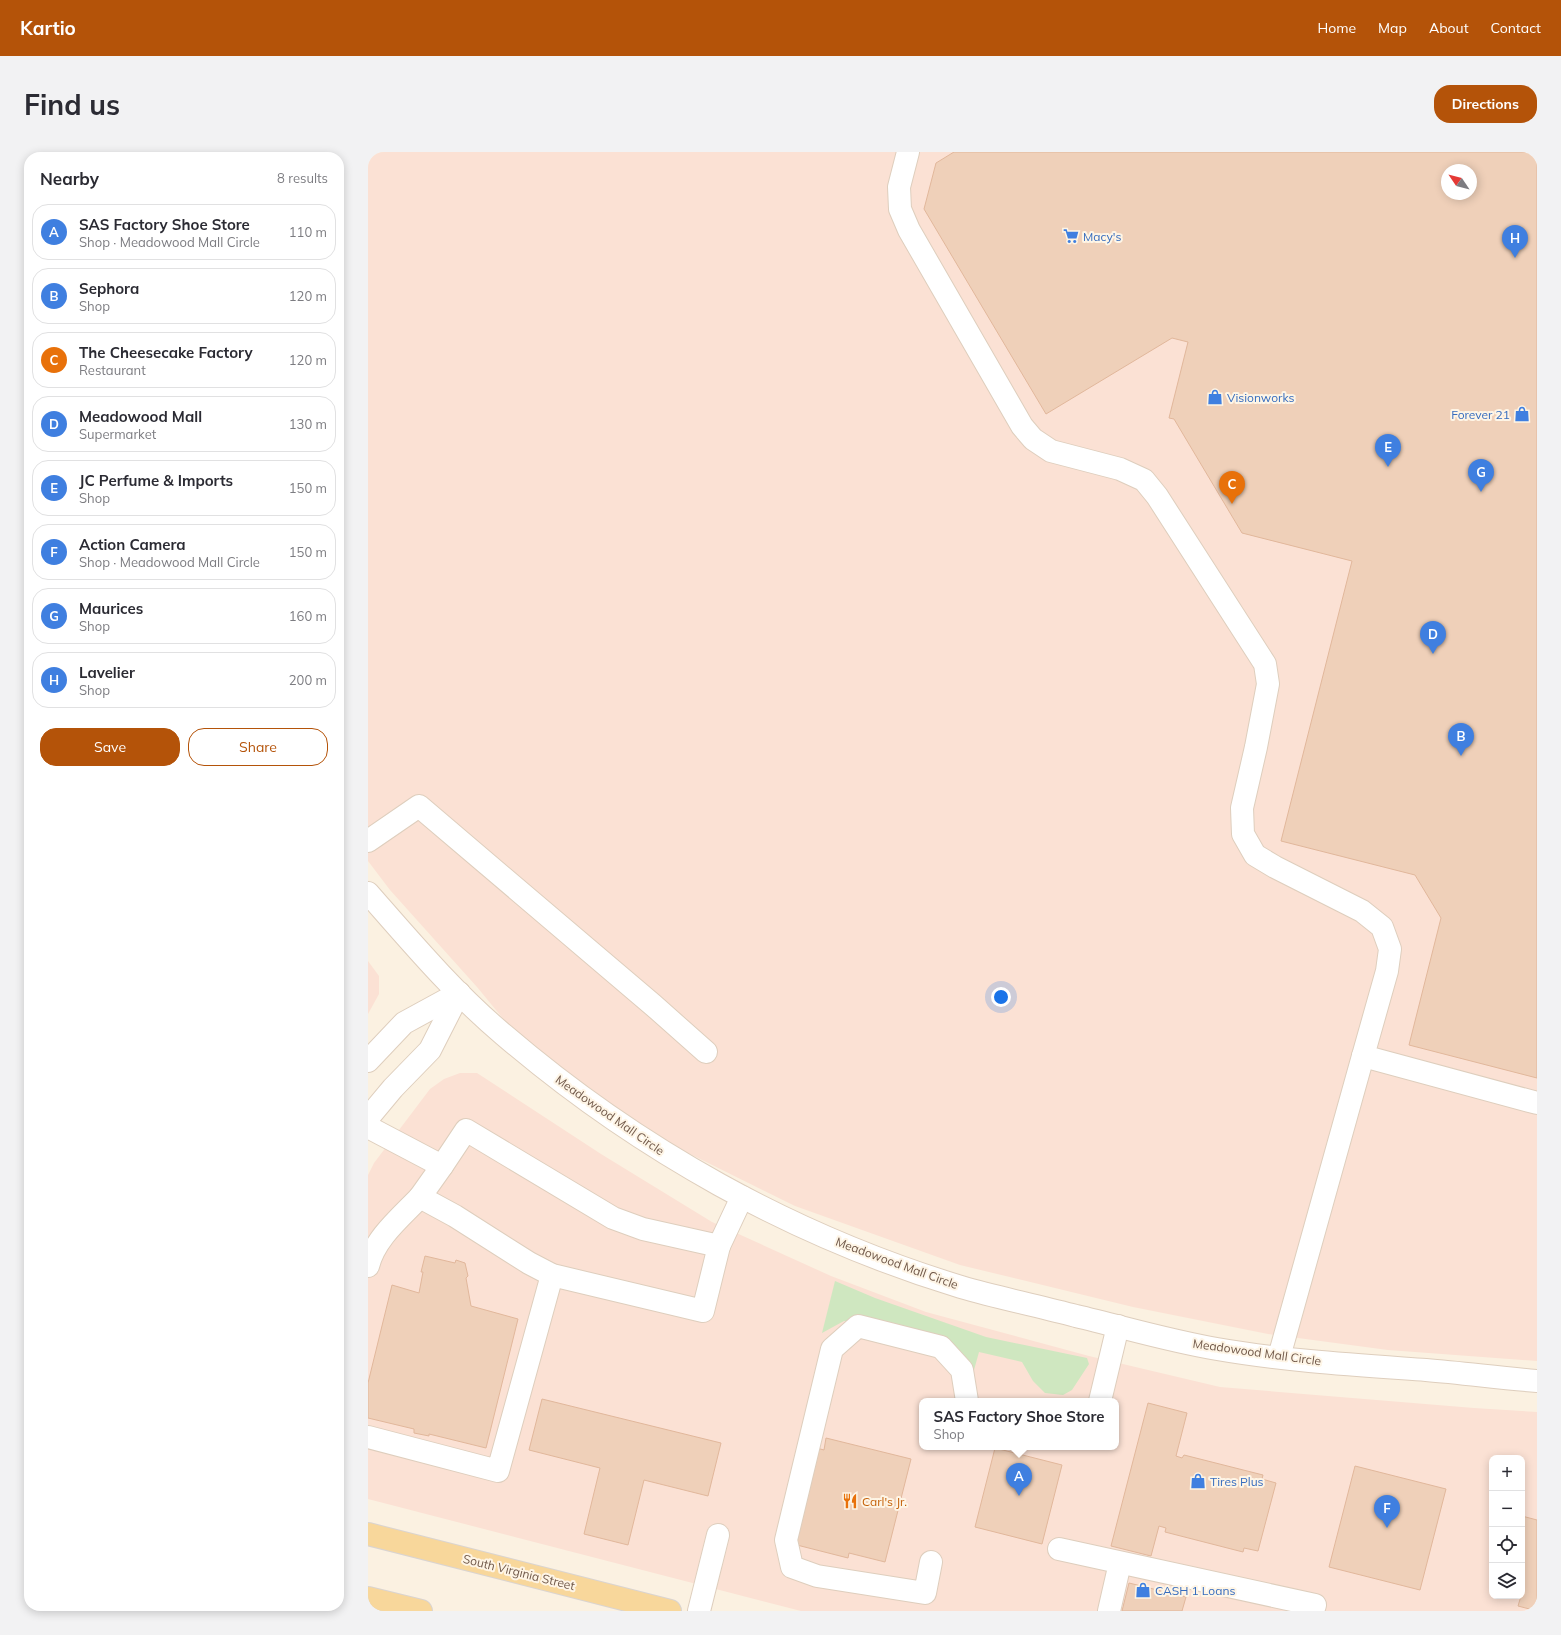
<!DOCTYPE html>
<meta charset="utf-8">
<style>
body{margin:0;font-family:Mulish,sans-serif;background:#f2f2f3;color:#2b2b33}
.controls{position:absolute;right:12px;bottom:12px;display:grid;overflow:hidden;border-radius:8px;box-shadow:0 2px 10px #0003}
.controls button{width:36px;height:36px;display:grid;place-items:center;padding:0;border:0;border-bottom:1px solid #e1e1e2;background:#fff;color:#2b2b33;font:20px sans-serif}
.compass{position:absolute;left:1073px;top:12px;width:36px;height:36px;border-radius:50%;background:#fff;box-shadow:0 2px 10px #0003;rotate:305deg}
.you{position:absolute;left:633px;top:845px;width:14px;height:14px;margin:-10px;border:3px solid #fff;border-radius:50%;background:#1a73e8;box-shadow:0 0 0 6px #1a73e833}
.badge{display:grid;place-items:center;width:26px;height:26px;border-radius:50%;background:#b45309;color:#fff;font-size:13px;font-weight:700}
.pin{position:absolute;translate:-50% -33px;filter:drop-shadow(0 1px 2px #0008)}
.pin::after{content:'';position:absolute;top:21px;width:14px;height:12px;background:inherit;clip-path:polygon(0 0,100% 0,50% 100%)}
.popup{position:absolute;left:551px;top:1246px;width:200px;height:52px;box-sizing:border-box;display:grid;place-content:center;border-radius:8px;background:#fff;filter:drop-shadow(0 1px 3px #0005);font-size:13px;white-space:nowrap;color:#7c7c81}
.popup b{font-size:15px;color:#2b2b33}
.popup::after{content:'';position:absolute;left:50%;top:100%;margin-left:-8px;border:8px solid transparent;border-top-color:#fff}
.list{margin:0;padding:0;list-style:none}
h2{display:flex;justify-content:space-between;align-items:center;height:52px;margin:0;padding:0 16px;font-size:17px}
h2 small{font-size:13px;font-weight:400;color:#7c7c81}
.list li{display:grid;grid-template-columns:26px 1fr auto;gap:12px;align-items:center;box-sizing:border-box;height:56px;margin:0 8px 8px;padding:0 8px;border:1px solid #e1e1e2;border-radius:16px}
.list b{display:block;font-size:15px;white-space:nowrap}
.list p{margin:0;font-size:13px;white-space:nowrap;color:#7c7c81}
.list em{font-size:13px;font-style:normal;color:#7c7c81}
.actions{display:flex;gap:8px;padding:12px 16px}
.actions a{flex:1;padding:9px 0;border:1px solid #b45309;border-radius:16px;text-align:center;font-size:14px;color:#b45309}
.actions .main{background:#b45309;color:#fff}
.icon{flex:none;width:22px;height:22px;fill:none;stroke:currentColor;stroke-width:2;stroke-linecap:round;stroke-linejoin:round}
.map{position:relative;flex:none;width:1169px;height:1459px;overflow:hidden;border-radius:16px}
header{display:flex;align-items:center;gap:24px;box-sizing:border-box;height:56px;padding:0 20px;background:#b45309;color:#fff}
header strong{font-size:19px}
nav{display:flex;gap:22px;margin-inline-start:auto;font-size:14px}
.intro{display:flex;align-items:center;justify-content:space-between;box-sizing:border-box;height:96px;padding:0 24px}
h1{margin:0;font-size:28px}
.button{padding:10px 18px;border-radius:16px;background:#b45309;color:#fff;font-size:14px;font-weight:700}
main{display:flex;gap:24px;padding:0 24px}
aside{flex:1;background:#fff;border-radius:16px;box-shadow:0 2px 10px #0003}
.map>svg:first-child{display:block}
</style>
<header>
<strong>Kartio</strong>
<nav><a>Home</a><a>Map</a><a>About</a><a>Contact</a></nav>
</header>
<div class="intro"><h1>Find us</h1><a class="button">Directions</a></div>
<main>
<aside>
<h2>Nearby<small>8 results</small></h2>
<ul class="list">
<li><span class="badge" style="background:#3f7fe0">A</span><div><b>SAS Factory Shoe Store</b><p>Shop · Meadowood Mall Circle</p></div><em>110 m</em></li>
<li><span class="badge" style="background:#3f7fe0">B</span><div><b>Sephora</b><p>Shop</p></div><em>120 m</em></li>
<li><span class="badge" style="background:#e8710a">C</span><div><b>The Cheesecake Factory</b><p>Restaurant</p></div><em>120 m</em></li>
<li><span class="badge" style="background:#3f7fe0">D</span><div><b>Meadowood Mall</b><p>Supermarket</p></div><em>130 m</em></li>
<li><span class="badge" style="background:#3f7fe0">E</span><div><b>JC Perfume &amp; Imports</b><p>Shop</p></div><em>150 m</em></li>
<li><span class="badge" style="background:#3f7fe0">F</span><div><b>Action Camera</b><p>Shop · Meadowood Mall Circle</p></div><em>150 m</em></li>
<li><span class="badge" style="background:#3f7fe0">G</span><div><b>Maurices</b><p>Shop</p></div><em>160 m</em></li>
<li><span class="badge" style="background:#3f7fe0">H</span><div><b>Lavelier</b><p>Shop</p></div><em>200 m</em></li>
</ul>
<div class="actions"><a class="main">Save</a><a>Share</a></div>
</aside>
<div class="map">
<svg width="1169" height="1459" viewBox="0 0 1169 1459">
<rect width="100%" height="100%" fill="#fbf1e1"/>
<!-- commercial -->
<g fill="#fbe1d4" fill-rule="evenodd">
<path d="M0,0H1169V1209L1020,1198L900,1182L765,1155L592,1113L427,1054L312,997L200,925L160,897L109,835L22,738L0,709ZM1079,18H1103V42H1079Z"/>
<path d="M0,809L11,824V842L0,862Z"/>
<path d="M92,921H109L233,1002L344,1070L463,1124L558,1160L721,1204L852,1235L1106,1256L1169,1260V1459H433L0,1347V1023L6,1011L62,937L76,927ZM554,1249H748V1295H554ZM1124,1306H1154V1444H1124Z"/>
</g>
<!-- green -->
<path fill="#cfe7c0" d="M467,1129L507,1146L618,1185L719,1206L721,1212L704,1238L695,1243L677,1241L665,1229L654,1210L611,1200L606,1218L591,1198L563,1185L520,1173L476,1169L454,1181Z"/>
<!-- building -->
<g fill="#efd0b9" stroke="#e1b79b" fill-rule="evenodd">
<path d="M586,0H1169V926L1041,893L1073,766L1047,723L913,689L984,409L874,381L806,267L801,266L820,190L804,186L678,262L556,57L568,11ZM1079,18H1103V42H1079Z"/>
<path d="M57,1104L87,1111L88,1108L97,1111L100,1124L98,1126L103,1154L150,1167L118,1296L61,1282V1284L46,1281V1277L0,1266V1231L24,1133L51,1141L55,1120H53Z"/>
<path d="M174,1247L353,1291L340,1344L276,1328L260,1393L216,1382L232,1316L161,1298Z"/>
<path d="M780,1251L819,1261L808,1304L814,1306L816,1303L895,1323L894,1327L908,1331L890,1399L876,1396L875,1400L797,1380L798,1376L791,1374L783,1404L743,1394Z"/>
<path d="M458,1286L543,1307L517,1410L481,1401L480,1406L421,1391L445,1295L456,1298Z"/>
<path d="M627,1296L694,1313L674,1392L607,1375Z"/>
<path d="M987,1314L1078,1337L1052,1438L961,1415Z"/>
<path d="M1154,1364L1169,1368V1459L1150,1454L1153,1444H1154L1155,1433H1154Z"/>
<path d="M761,1431L818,1445L814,1459H754Z"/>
</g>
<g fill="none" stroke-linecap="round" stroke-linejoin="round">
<defs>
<g id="minor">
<path d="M540,0L531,35L532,57L541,78L654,274L665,287L683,299L752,317L776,328L789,344L897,512L900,532L888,595L874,656L875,682L887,703L907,715L994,759L1014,775L1022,797L1019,819L995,904L1169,951"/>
<path d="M0,689L51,654L285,853L338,900"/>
<path d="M0,741C43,790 86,841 136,883C269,997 425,1084 593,1135C631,1146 670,1154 708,1164C755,1175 801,1189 849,1197C918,1209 988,1213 1058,1218C1095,1221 1132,1226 1169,1229"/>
<path d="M0,909L36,871L91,841"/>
<path d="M0,966L25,936L62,898L91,841"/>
<path d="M0,975L74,1014L98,978L245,1066L275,1077L351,1094L374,1045"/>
<path d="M74,1014L52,1045L87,1064L161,1111L184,1123L335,1159L351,1094"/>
<path d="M0,1114C7,1086 32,1066 52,1045"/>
<path d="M911,1205L995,904"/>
<path d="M732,1249L750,1174"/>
<path d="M0,1285L130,1319L184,1123"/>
<path d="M691,1397L947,1453L945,1459"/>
<path d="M563,1410L557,1441L449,1424L424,1415L418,1388L464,1197L490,1174L573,1195L594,1218L599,1249"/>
<path d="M331,1459L350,1383"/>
<path d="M741,1459L752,1411"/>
</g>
<g id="major">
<path d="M0,1382L302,1459"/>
<path d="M0,1446L53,1459"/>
</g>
</defs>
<!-- minor casing -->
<use href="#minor" stroke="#decebd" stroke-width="24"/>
<!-- major casing -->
<use href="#major" stroke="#dad4d0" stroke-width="24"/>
<!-- minor -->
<use href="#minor" stroke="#fff" stroke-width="22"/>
<!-- major -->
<use href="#major" stroke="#f8d79b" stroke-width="22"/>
</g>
<!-- icons -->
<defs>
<symbol id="supermarket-bare" viewBox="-9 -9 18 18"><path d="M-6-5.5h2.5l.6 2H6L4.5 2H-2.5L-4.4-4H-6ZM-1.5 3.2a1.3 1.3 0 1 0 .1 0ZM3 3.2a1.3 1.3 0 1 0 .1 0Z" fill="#3f7fe0" stroke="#fef5e6" stroke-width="2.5" paint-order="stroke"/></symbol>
<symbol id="shop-bare" viewBox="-9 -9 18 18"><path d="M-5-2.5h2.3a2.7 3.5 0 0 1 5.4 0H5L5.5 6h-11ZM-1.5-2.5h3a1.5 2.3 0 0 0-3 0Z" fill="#3f7fe0" stroke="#fef5e6" stroke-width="2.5" paint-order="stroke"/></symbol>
<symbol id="restaurant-bare" viewBox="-9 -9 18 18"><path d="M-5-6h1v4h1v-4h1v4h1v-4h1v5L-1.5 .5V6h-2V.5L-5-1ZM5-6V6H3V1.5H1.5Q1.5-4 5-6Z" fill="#e8710a" stroke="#fef5e6" stroke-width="2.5" paint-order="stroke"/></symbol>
</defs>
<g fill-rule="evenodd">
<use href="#supermarket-bare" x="692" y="73" width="22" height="22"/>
<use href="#shop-bare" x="836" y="234" width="22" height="22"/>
<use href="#shop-bare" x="1143" y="251" width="22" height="22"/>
<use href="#shop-bare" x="819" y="1318" width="22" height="22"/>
<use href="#restaurant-bare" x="471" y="1338" width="22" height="22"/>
<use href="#shop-bare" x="764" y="1427" width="22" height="22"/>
</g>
<g text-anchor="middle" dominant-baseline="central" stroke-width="4" stroke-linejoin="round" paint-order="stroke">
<!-- shop labels -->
<g font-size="12" fill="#366cbe" stroke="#fef5e6" text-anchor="start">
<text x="715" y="84">Macy's</text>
<text x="859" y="245">Visionworks</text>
<text x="1142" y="262" text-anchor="end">Forever 21</text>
<text x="842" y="1329">Tires Plus</text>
<text x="787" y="1438">CASH 1 Loans</text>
</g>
<!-- street labels -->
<g font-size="12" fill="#705849" stroke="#fef5e6">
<text transform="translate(242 963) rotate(35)">Meadowood Mall Circle</text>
<text transform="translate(529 1111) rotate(20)">Meadowood Mall Circle</text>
<text transform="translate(889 1200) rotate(8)">Meadowood Mall Circle</text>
<text transform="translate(151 1420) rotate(14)">South Virginia Street</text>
</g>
<!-- food labels -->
<g font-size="12" fill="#c56008" stroke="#fef5e6" text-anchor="start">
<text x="494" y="1349">Carl's Jr.</text>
</g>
</g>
</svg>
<div class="controls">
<button>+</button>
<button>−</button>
<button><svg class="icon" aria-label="locate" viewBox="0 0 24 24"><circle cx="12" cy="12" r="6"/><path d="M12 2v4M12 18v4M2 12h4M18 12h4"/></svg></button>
<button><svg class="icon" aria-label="layers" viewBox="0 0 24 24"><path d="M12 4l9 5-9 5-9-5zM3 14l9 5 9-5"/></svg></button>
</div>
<svg class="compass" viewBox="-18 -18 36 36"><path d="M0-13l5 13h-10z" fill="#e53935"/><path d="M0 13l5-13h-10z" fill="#7c7c81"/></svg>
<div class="you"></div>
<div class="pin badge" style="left:651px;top:1344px;background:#3f7fe0">A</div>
<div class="popup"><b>SAS Factory Shoe Store</b>Shop</div>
<div class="pin badge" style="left:1093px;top:604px;background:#3f7fe0">B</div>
<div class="pin badge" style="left:864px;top:352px;background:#e8710a">C</div>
<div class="pin badge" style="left:1065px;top:502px;background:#3f7fe0">D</div>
<div class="pin badge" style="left:1020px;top:315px;background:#3f7fe0">E</div>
<div class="pin badge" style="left:1019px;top:1376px;background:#3f7fe0">F</div>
<div class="pin badge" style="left:1113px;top:340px;background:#3f7fe0">G</div>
<div class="pin badge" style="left:1147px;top:106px;background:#3f7fe0">H</div>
</div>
</main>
